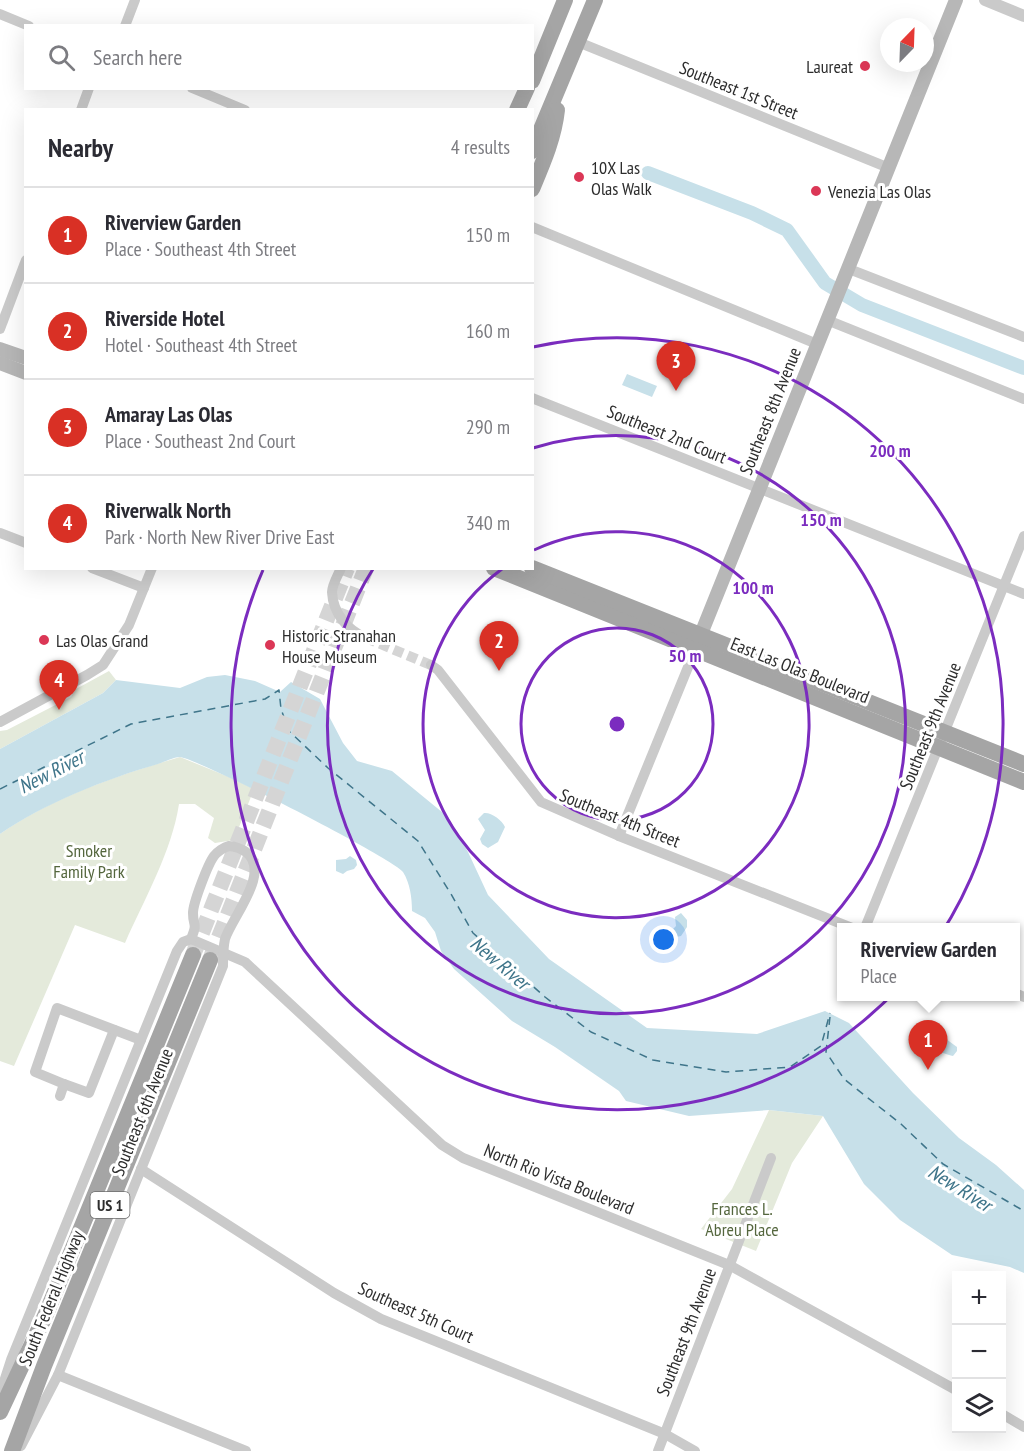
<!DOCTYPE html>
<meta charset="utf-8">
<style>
body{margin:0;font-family:"PT Sans Narrow",sans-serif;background:#f2f2f3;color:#2b2b33}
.controls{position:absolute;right:18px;bottom:18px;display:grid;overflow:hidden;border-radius:0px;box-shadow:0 6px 24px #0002}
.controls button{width:54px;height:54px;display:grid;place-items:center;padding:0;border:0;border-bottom:2px solid #e1e1e2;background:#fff;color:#2b2b33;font:30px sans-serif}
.compass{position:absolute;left:880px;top:18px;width:54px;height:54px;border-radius:50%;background:#fff;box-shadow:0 6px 24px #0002;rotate:23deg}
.you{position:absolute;left:664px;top:940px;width:21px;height:21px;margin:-15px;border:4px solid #fff;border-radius:50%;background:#1a73e8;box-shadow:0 0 0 9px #1a73e833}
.badge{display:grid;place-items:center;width:39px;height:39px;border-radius:50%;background:#d93025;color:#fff;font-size:20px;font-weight:700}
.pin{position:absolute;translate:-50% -50px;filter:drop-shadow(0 2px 3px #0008)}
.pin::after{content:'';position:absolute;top:32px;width:21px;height:18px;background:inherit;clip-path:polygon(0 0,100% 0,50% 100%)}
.popup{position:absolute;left:837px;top:923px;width:183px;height:78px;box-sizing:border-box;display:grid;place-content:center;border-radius:0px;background:#fff;filter:drop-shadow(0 2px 4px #0005);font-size:20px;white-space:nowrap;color:#7c7c81}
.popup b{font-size:22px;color:#2b2b33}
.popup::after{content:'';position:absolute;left:50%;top:100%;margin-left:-12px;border:12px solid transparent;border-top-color:#fff}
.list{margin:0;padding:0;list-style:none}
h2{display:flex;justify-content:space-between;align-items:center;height:78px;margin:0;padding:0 24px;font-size:26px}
h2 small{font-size:20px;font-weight:400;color:#7c7c81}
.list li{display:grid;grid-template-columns:39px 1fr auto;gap:18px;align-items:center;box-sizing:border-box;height:96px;padding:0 24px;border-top:2px solid #e1e1e2}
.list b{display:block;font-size:22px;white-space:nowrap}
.list p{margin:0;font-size:20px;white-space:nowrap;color:#7c7c81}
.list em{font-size:20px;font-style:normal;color:#7c7c81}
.icon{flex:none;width:33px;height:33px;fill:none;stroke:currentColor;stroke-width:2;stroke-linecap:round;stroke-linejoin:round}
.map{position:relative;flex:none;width:1024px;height:1451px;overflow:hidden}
.search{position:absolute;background:#fff;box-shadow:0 6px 24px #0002;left:24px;top:24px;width:510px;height:66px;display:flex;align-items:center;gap:15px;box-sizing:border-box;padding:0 21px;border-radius:0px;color:#7c7c81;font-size:22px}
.panel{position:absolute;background:#fff;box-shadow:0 6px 24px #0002;left:24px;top:108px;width:510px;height:462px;border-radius:0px}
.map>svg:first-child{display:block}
</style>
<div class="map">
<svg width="1024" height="1451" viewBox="0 0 1024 1451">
<rect width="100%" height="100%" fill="#fff"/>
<!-- green -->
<g fill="#e4eadb">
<path d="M109,671L116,680L103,693L0,749V731L7,730L71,697L76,689Z"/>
<path d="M180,757L229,777L254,789L234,840L215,843L208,838L214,818L195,804H179C172,851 144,900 125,943L75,925L14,1066L0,1061V834C53,797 118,775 180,757Z"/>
<path d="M769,1110L823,1116L792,1163L756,1251L701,1229L732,1189Z"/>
</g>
<!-- water -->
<g fill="#c7e0e9">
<path d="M627,374L657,386L652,397L622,385Z"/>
<path d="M225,675L255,681L280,692L291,682L320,699L343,743L357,761L392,771L448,817L468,852L488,895L549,959L647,1028L757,1034L825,1011L849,1023L913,1093L959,1138L996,1165L1024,1190V1273L1010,1267L952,1255L900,1220L864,1184L823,1116L769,1110L689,1116L626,1101L619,1091L555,1047L512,1021L454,969L441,951L435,932L425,918L412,911C412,898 410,883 403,872C394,859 199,759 180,757C174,757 164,762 158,764C106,779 45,803 0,834V749L103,693L116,680L180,688L207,677Z"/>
<path d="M484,813C491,812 502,820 505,827L498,842L488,848L482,844L480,839L485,830L478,819Z"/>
<path d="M350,856L356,860L357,865L354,869L347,871L343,874L336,871V860L346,859Z"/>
<path d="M681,913L687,920V927L681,936L676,937L671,931L676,926L675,917Z"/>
<path d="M946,1039L957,1047V1051L953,1056C948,1055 936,1051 933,1047L937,1040Z"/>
</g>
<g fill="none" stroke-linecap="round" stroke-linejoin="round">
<!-- canal -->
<path stroke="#c7e0e9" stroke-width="14" d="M648,173L752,213L787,230L825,283L862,305L1024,368"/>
<!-- ferry -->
<g stroke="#3f758a" stroke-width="1.5" stroke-dasharray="8 6" stroke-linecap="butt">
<path d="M0,789L131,724L265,699L279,690L281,709L289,731L328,768L418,841L451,894L473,933L545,997L591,1032L653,1060L726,1072L790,1067L821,1046L830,1013"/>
<path d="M830,1017L826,1052L844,1079L901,1124L943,1164L1024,1211"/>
</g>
<!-- minor-tunnel -->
<path stroke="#d5d5d5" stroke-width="10" stroke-dasharray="10 5" stroke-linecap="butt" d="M366,638L431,665"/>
<!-- primary-tunnel -->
<g stroke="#d5d5d5" stroke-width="16" stroke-dasharray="16 8" stroke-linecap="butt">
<path d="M193,955L347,568"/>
<path d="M210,960L366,568"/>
</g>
<!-- minor -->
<g stroke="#cacaca" stroke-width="10">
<path d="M0,14L29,26"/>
<path d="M125,26L135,0"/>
<path d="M578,42L889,168"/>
<path d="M192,88L245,110"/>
<path d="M81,110L89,88"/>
<path d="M532,227L817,344"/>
<path d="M849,269L1024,337"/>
<path d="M827,320L1024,399"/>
<path d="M0,329L26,260"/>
<path d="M532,398L1024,594"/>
<path d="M0,533L26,543"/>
<path d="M92,568L144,588"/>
<path d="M341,568C338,575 332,585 332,592C333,613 347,630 366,638"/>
<path d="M431,665L438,670L541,802L619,836L852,928"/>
<path d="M0,722L87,675L103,665L129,625L152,568"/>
<path d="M619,836L695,650"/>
<path d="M865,928L1024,536"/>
<path d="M191,939L245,962L442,1145L463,1158L729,1265L956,1390"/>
<path d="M1015,993L1024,997"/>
<path d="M64,1084L89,1093L114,1030"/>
<path d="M60,1096L64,1084L35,1072L57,1008L141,1040"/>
<path d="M141,1169L334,1293L381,1319L665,1434L695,1451"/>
<path d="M58,1375L246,1451"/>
<path d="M0,1394L11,1360L177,951L183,942L191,939"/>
<path d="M1002,1414L1024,1427"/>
<path d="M21,1446L58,1375L223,966C223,957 223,948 225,939C232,917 272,872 246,852C242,849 234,846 229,846C224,847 217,852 214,856C208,864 193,903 193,913C193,927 198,922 191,939"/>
<path d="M658,1451L771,1158"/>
</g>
<!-- tertiary -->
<path stroke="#cacaca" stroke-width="12" d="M985,0L1024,16"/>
<!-- secondary -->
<g stroke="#b7b7b7" stroke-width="14">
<path d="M0,349L26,358"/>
<path d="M0,363L26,373"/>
<path d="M697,644L956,0"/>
</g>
<!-- primary -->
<g stroke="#a5a5a5" stroke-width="16">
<path d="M532,81L565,0"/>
<path d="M517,110L527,88"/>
<path d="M532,151L595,0"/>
<path d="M532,189C543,163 554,138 557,110"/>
<path d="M494,568L1024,782"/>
<path d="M532,568L1024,764"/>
<path d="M0,1412L46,1314L193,955"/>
<path d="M12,1451L44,1366L210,960"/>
</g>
</g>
<!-- distance rings -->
<g fill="none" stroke="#7b2cbf" stroke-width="3">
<circle cx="617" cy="724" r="96"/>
<path d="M534 550A193 193 0 1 1 502 569"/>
<path d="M533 448A289 289 0 1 1 373 569"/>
<path d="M533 347A386 386 0 1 1 263 570"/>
</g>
<!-- markers -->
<g fill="#db3756" stroke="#fff" stroke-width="2">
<circle cx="865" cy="66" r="6"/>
<circle cx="579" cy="177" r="6"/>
<circle cx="816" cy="191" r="6"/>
<circle cx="44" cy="640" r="6"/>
<circle cx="270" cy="645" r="6"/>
</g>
<g text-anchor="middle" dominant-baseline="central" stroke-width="6" stroke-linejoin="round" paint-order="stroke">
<!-- shield labels -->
<rect fill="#fff" stroke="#6c6c6c" stroke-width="1.5" x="90.5" y="1192" width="39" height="26" rx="4.5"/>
<g font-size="16" font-weight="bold" fill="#2d2d2d">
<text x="110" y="1205">US 1</text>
</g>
<!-- poi labels -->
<g font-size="18" fill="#2d2d2d" stroke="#fff" text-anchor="start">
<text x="853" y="66" text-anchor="end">Laureat</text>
<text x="591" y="167">10X Las<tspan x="591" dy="21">Olas Walk</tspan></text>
<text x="828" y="191">Venezia Las Olas</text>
<text x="282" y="635">Historic Stranahan<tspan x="282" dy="21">House Museum</tspan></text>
<text x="56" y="640">Las Olas Grand</text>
</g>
<!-- street labels -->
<g font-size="18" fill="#2d2d2d" stroke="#fff">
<text transform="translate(739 90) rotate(22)">Southeast 1st Street</text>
<text transform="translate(770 411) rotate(-68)">Southeast 8th Avenue</text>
<text transform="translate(667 434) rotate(22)">Southeast 2nd Court</text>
<text transform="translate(800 670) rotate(22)">East Las Olas Boulevard</text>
<text transform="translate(930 726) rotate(-68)">Southeast 9th Avenue</text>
<text transform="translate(620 818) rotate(22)">Southeast 4th Street</text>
<text transform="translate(142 1112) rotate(-68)">Southeast 6th Avenue</text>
<text transform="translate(559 1179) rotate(22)">North Rio Vista Boulevard</text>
<text transform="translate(51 1298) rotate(-68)">South Federal Highway</text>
<text transform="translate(416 1312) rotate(24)">Southeast 5th Court</text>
<text transform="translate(686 1332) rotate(-69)">Southeast 9th Avenue</text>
</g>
<!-- park labels -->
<g font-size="18" fill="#54663d" stroke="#fff">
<text x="89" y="850">Smoker<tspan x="89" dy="21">Family Park</tspan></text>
<text x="742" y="1208">Frances L.<tspan x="742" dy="21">Abreu Place</tspan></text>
</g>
<!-- water labels -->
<g font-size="20" font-style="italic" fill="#3f758a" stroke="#fff">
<text transform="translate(51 772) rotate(-27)">New River</text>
<text transform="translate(500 963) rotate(40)">New River</text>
<text transform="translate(960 1188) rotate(32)">New River</text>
</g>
</g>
<circle cx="617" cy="724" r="9" fill="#7b2cbf" stroke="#fff" stroke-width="3"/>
<g font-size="18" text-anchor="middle" font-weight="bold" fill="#7b2cbf" stroke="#fff" stroke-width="6" stroke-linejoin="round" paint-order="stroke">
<text x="890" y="457">200 m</text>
<text x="821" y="526">150 m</text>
<text x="753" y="594">100 m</text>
<text x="685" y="662">50 m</text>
</g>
</svg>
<div class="controls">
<button>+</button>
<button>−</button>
<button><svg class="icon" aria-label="layers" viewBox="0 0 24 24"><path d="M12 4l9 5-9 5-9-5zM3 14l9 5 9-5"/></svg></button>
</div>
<svg class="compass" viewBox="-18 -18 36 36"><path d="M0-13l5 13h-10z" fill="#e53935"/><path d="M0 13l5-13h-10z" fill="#7c7c81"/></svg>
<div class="you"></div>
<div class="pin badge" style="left:928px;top:1070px">1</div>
<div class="popup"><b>Riverview Garden</b>Place</div>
<div class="pin badge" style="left:499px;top:671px">2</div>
<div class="pin badge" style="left:676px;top:391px">3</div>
<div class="pin badge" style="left:59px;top:710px">4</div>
<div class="search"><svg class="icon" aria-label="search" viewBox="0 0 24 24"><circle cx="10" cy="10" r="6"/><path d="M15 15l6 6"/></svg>Search here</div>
<section class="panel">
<h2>Nearby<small>4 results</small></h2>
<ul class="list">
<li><span class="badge">1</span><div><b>Riverview Garden</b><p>Place · Southeast 4th Street</p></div><em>150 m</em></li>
<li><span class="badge">2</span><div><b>Riverside Hotel</b><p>Hotel · Southeast 4th Street</p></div><em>160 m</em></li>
<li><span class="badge">3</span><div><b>Amaray Las Olas</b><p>Place · Southeast 2nd Court</p></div><em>290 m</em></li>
<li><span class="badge">4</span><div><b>Riverwalk North</b><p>Park · North New River Drive East</p></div><em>340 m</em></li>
</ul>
</section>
</div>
